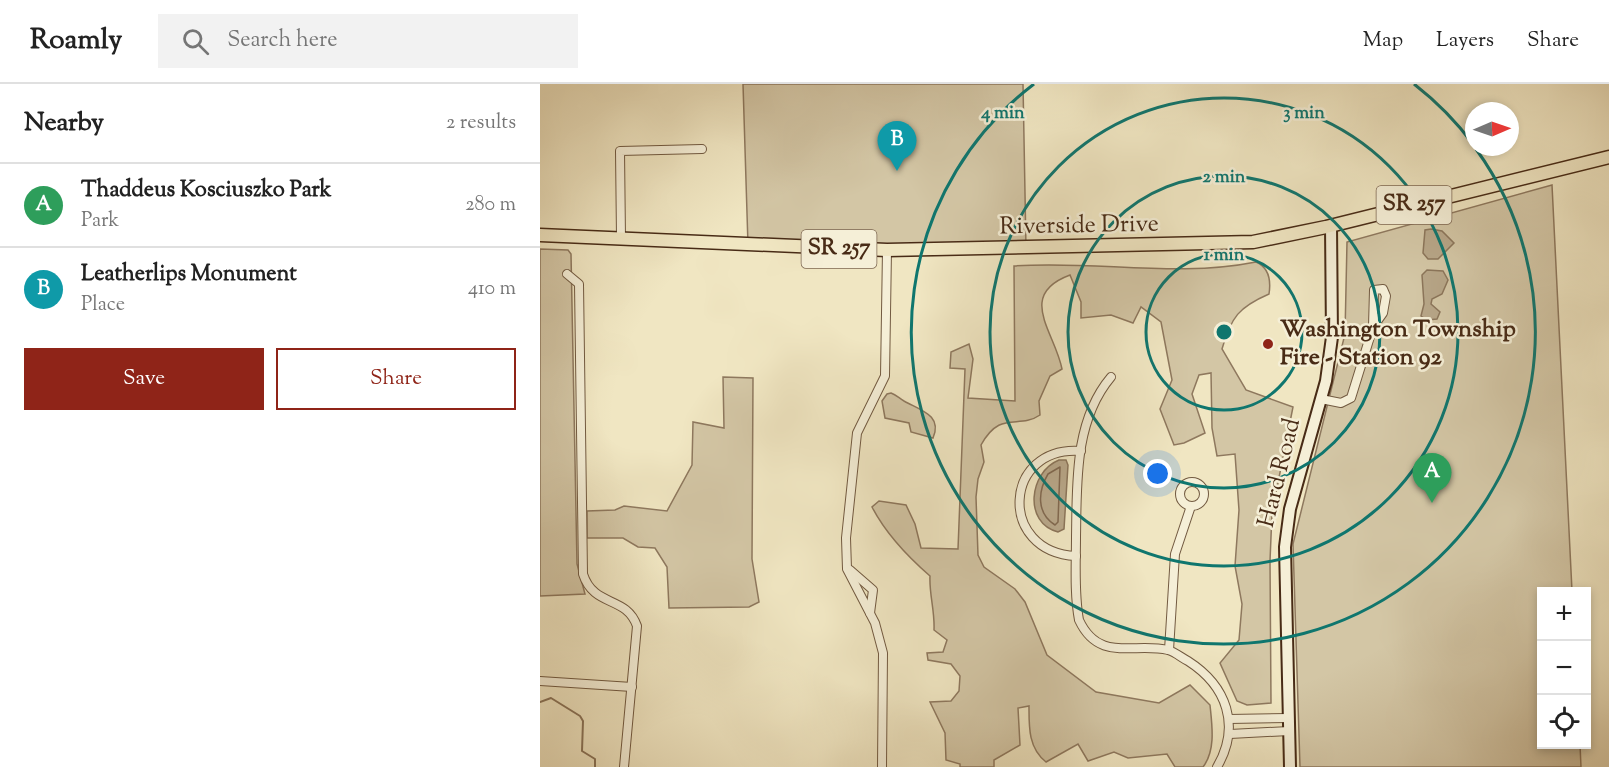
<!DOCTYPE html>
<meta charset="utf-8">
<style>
body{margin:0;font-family:"Sorts Mill Goudy",serif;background:#f2f2f2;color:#222}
.controls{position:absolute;right:18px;bottom:18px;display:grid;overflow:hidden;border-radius:0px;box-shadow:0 3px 9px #0003}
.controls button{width:54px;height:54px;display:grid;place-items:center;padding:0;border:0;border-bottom:2px solid #e0e0e0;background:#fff;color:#222;font:30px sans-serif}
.compass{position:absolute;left:925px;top:18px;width:54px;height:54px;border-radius:50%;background:#fff;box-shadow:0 3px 9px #0003;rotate:88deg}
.you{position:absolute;left:618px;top:390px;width:21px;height:21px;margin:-15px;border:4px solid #fff;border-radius:50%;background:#1a73e8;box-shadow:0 0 0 9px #1a73e833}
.badge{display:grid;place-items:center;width:39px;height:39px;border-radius:50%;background:#8f2418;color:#fff;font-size:20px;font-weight:700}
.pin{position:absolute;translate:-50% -50px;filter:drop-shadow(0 2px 3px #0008)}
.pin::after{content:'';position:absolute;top:32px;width:21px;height:18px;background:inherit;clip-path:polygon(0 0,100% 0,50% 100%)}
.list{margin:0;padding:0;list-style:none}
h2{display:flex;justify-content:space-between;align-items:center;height:78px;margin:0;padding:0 24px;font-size:26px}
h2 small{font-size:20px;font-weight:400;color:#767676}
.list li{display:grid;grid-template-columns:39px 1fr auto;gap:18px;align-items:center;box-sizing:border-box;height:84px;padding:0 24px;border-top:2px solid #e0e0e0}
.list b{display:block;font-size:22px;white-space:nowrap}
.list p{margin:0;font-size:20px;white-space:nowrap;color:#767676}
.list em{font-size:20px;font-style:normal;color:#767676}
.actions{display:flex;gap:12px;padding:18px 24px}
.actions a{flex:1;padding:14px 0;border:2px solid #8f2418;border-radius:0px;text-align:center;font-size:21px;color:#8f2418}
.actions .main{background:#8f2418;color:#fff}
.icon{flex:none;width:33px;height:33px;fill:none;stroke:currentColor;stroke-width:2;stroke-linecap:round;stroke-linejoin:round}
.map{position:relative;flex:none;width:1069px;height:683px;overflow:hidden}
header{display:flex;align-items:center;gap:36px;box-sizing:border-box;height:84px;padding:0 30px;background:#fff;border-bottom:2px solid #e0e0e0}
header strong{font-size:28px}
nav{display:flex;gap:33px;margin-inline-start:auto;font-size:21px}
.search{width:420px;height:54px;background:#f2f2f2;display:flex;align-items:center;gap:15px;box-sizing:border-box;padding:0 21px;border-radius:0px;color:#767676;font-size:22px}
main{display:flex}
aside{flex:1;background:#fff}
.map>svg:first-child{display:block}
</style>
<header>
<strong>Roamly</strong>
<div class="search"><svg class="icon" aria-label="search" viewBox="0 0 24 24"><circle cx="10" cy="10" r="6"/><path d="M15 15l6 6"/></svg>Search here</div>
<nav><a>Map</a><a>Layers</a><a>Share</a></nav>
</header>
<main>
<aside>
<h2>Nearby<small>2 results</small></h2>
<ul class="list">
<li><span class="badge" style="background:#2e9e5b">A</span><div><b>Thaddeus Kosciuszko Park</b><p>Park</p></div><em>280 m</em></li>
<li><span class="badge" style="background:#0f9aa8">B</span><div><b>Leatherlips Monument</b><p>Place</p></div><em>410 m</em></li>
</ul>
<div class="actions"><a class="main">Save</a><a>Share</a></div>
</aside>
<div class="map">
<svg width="1069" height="683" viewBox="0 0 1069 683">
<rect width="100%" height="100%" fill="#f0e6c2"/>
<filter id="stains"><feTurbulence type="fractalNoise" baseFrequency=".00333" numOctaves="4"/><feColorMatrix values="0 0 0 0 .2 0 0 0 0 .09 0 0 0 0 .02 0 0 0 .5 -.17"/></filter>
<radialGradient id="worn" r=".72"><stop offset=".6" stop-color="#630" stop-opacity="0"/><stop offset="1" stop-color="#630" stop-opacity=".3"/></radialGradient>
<!-- green -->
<g fill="#d3c6a5" stroke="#8e785e" stroke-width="1.5">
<path d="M203,0H483L486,164L208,161Z"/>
<path d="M1012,101L1032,507L1002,508V660L1040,661L1041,683H760L753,460L805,250L807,158Z"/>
<path d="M0,165L28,166L31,170L37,480L45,510L0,512Z"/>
<path d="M716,178C730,184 731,197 729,210C699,223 691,233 682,265L706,306L753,323L732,429L730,477L731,619L707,621L697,617L680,579L699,556L702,520L695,482L699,426L695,370L677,372L672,344L671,289L659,291L652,310L665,349L644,359L634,361L620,325L632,296L621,238L601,223L593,239L571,231L541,234V218L530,191C476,211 515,248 522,285L510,292L499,317L500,331C478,346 461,325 441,361L444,378L438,395L436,413L438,471L444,483L475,505L485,518L507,571L556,608L619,619L650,601L670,621C672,641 676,666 663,683H635L627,670L588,674L574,668L548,677L538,660L506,678C488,664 489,642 489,622L478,624L480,661L454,676V683H420V680L406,676L405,649L390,618L411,617L419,607L420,592L411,580L388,576L387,569L403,568L407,556L394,546C395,527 389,510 390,492C367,472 346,450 332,423L339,417L366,421L375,440L381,464L418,465L425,285L410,284L411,268L429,260L433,275L428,314L475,317L474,182C554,176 636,194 716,178Z"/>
<path d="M183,293L213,294L212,475L219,518L209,523L129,524L127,483L115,464L98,463L83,454H47V427L75,426L84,422L127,427L152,381L153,338L184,344Z"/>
<path d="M351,309C356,311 359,314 364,317C380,326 403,331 393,354L371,348L369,339L345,334L342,317L347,310Z"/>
</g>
<!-- water -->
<g fill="#b7a688" stroke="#8b755a" stroke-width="1.5">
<path d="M891,145L902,147L914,159L898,175H888L883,169L885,146Z"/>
<path d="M887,186L903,187L908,196L902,210L892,215L891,220L900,228L897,235L887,236L881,232L884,220L882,191Z"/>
<path d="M519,376H526L528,381L524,445L518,448C483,439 489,388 519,376Z"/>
</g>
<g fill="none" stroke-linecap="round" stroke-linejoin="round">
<!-- shore -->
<path stroke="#80684f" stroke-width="1.5" d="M520,383L518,438L515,441C496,429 498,407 508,390Z"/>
<!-- stream -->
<path stroke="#8b755a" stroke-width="2" d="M0,618L11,614L40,632L43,637L42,667L55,675V683"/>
<defs>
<g id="street">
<path d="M81,154L80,67L162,65"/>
<path d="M27,190L39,200L43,490C54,524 86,511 97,542L84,683"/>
<path d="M571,293C534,337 537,399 536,453C536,480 534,509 539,536C559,579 594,558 628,566C635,568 642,574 648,577C687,602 701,642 677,683"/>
<path d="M781,315L801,319L811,314L833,243L843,229L846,212L843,205L834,206L833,243"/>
<circle cx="652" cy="410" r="12"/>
<path d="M536,472C457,468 463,361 541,367"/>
<path d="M310,486L333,506L330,529"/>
<path d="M629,566L635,470L651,422"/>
<path d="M0,597L92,603"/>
<path d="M689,635L749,634"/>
<path d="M690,650L749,647"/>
<path d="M342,683L343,569L335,539L307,485L306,454L317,349L345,292L347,166"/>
</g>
<path id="secondary" d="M750,683L745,463L750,425L786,297L792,253L791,142"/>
<path id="primary" d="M0,151L347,166L713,158L786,143L1069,73"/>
</defs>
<!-- street casing -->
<use href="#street" stroke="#725a41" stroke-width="10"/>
<!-- secondary casing -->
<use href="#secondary" stroke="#482b16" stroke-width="14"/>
<!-- primary casing -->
<use href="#primary" stroke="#482b16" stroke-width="15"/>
<!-- street -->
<use href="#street" stroke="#f5efd7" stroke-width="8"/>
<!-- secondary -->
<use href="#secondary" stroke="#f5efd7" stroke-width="10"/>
<!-- primary -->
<use href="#primary" stroke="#f0e6c2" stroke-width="12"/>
</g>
<!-- distance rings -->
<g fill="none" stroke="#0f766e" stroke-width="3">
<circle cx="684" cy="248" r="78"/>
<circle cx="684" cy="248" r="156"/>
<circle cx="684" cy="248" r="234"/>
<path d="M874 0A312 312 0 0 1 933 60M936 65A312 312 0 1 1 494 0"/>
</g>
<!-- markers -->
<circle fill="#8f2418" stroke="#f5efd7" stroke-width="2" cx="728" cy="260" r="6"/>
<g text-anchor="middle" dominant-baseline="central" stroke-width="5" stroke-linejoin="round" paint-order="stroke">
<!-- shield labels -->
<g fill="#f5efd7" stroke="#7c6650" stroke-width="1.5">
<rect x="836.5" y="102" width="75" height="38" rx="4.5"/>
<rect x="261.5" y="146" width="75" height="38" rx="4.5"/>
</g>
<g font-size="22" font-weight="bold" fill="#482b16">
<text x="874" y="121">SR 257</text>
<text x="299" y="165">SR 257</text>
</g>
<!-- street labels -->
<g font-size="24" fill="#482b16" stroke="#f5efd7">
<text transform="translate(539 142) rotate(-1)">Riverside Drive</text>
<text transform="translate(740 389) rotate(-76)">Hard Road</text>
</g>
<!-- poi labels -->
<g font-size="24" font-weight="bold" fill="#482b16" stroke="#f5efd7" text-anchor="start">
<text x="740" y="246">Washington Township<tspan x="740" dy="28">Fire - Station 92</tspan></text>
</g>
</g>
<circle cx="684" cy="248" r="9" fill="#0f766e" stroke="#f5efd7" stroke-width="3"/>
<g font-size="18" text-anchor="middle" font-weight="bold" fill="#0f766e" stroke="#f5efd7" stroke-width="5" stroke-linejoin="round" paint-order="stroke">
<text x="463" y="34">4 min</text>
<text x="764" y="34">3 min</text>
<text x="684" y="98">2 min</text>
<text x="684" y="176">1 min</text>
</g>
<rect width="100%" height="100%" filter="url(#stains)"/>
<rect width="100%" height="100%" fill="url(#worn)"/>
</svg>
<div class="controls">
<button>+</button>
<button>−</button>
<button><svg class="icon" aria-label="locate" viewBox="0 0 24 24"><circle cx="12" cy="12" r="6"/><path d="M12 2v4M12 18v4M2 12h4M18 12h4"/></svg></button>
</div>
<svg class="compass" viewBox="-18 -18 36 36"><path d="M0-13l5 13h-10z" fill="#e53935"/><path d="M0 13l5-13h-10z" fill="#767676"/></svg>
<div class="you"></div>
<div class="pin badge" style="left:892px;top:419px;background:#2e9e5b">A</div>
<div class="pin badge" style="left:357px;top:87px;background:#0f9aa8">B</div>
</div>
</main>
